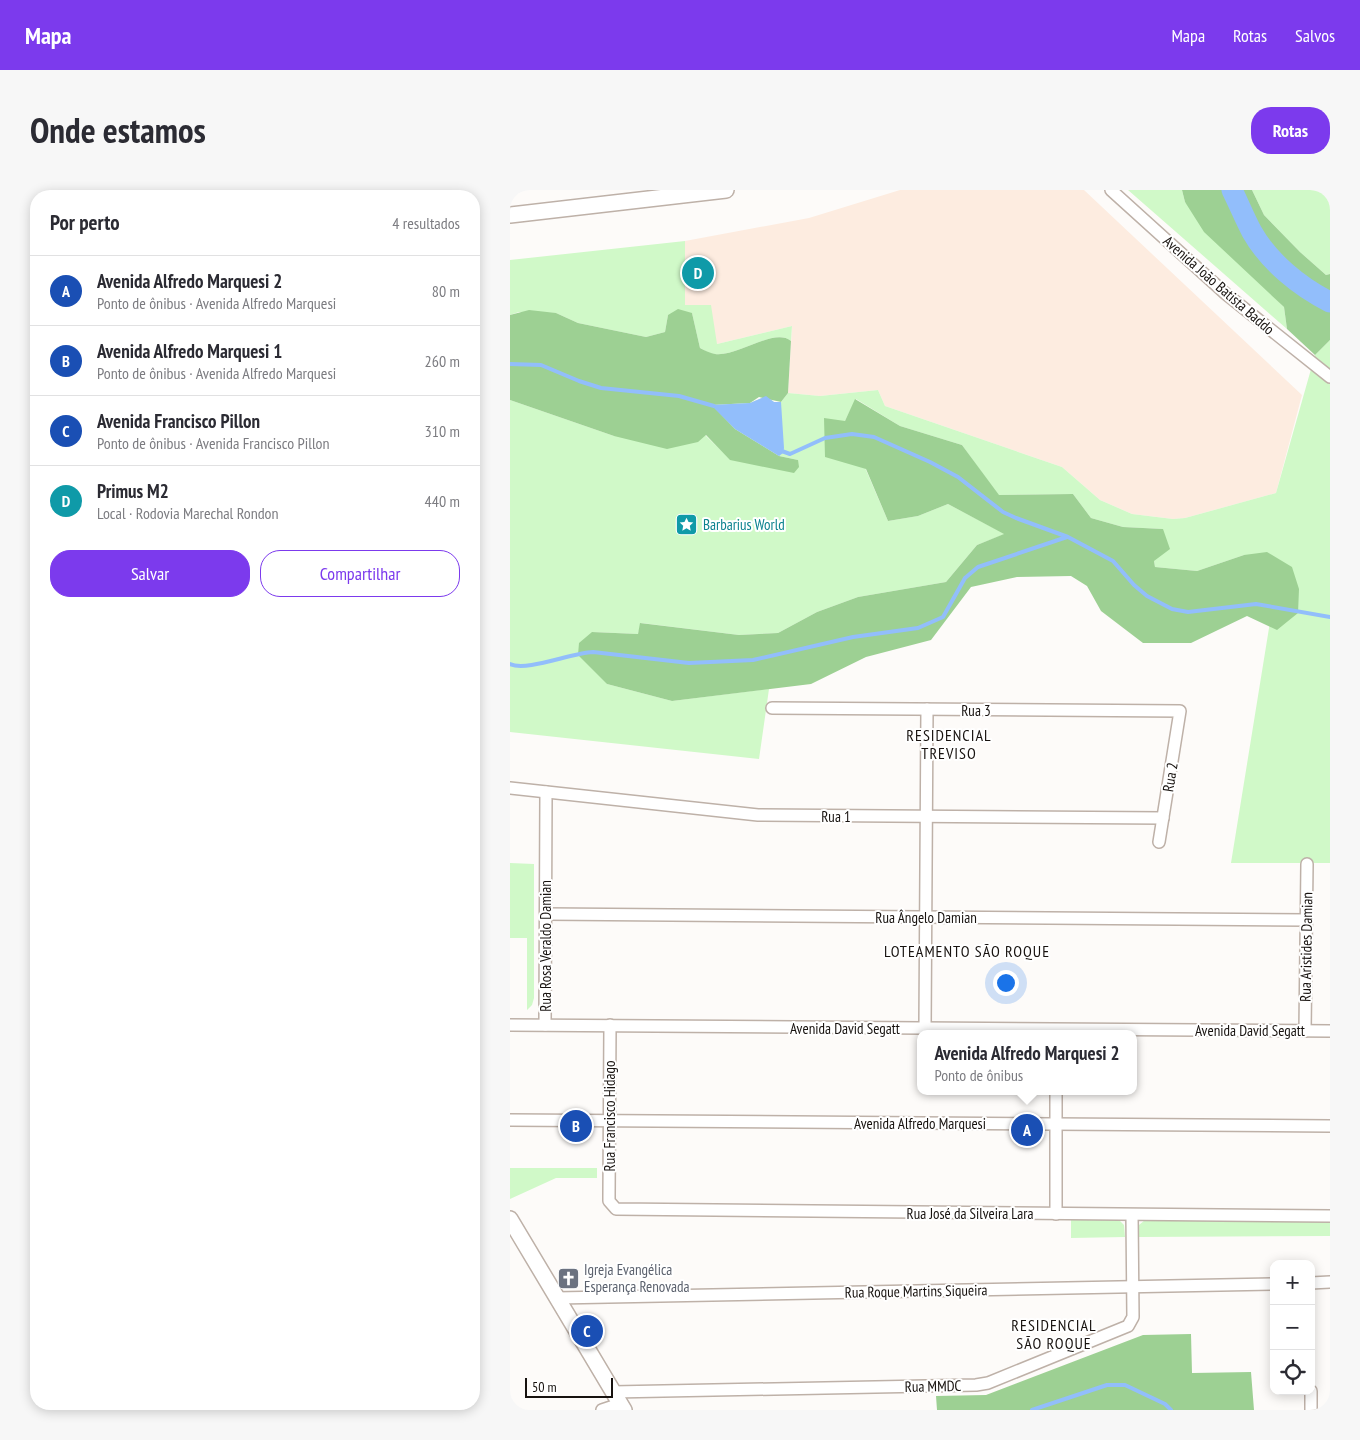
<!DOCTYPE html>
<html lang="pt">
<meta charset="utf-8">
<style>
body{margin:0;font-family:"PT Sans Narrow",sans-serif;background:#f7f7f7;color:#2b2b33}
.controls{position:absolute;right:15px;bottom:15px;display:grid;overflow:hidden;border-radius:10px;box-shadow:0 2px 12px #0003}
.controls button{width:45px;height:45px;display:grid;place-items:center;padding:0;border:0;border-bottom:1px solid #e1e1e2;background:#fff;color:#2b2b33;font:25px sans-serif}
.scale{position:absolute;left:15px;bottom:12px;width:88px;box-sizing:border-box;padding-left:5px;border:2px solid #17120f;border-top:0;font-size:14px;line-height:18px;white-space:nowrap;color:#17120f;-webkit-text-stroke:4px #fff;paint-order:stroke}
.you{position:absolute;left:495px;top:792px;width:18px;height:18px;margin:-12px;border:4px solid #fff;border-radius:50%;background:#1a73e8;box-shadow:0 0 0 8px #1a73e833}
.badge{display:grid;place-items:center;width:32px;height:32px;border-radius:50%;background:#7c3aed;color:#fff;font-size:16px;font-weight:700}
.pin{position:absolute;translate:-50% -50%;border:2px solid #fff;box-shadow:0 1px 5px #0006}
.popup{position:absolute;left:407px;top:840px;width:220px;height:65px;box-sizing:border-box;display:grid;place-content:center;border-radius:10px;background:#fff;filter:drop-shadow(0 1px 4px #0005);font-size:16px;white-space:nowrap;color:#7c7c81}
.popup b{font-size:19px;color:#2b2b33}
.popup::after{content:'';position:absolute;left:50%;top:100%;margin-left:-10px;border:10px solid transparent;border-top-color:#fff}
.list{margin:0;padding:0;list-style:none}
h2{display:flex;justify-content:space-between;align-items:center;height:65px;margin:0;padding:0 20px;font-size:21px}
h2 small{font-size:16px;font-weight:400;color:#7c7c81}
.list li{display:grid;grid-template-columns:32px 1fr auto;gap:15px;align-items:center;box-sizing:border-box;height:70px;padding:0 20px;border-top:1px solid #e1e1e2}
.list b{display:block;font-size:19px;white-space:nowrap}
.list p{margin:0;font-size:16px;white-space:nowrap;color:#7c7c81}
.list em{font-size:16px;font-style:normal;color:#7c7c81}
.actions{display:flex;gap:10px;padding:15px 20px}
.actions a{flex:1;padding:11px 0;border:1px solid #7c3aed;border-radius:20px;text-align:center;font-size:18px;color:#7c3aed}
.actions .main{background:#7c3aed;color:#fff}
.icon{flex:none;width:28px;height:28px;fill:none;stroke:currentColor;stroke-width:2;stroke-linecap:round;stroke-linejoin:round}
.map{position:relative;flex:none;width:820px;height:1220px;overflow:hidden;border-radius:20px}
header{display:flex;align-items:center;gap:30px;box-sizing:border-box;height:70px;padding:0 25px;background:#7c3aed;color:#fff}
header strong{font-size:24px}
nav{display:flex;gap:28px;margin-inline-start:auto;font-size:18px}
.intro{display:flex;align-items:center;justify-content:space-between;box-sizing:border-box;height:120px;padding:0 30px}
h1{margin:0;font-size:35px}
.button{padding:12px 22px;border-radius:20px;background:#7c3aed;color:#fff;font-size:18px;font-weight:700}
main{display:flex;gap:30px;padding:0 30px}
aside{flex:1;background:#fff;border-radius:20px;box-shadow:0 2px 12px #0003}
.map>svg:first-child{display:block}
</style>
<header>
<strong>Mapa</strong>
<nav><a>Mapa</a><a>Rotas</a><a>Salvos</a></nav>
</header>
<div class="intro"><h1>Onde estamos</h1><a class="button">Rotas</a></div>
<main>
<aside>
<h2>Por perto<small>4 resultados</small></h2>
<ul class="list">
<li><span class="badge" style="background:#1a4fb4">A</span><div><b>Avenida Alfredo Marquesi 2</b><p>Ponto de ônibus · Avenida Alfredo Marquesi</p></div><em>80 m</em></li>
<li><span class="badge" style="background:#1a4fb4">B</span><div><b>Avenida Alfredo Marquesi 1</b><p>Ponto de ônibus · Avenida Alfredo Marquesi</p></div><em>260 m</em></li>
<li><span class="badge" style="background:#1a4fb4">C</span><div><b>Avenida Francisco Pillon</b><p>Ponto de ônibus · Avenida Francisco Pillon</p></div><em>310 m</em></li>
<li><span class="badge" style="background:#0f9aa8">D</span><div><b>Primus M2</b><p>Local · Rodovia Marechal Rondon</p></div><em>440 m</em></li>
</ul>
<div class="actions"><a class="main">Salvar</a><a>Compartilhar</a></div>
</aside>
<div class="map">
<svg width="820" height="1220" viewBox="0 0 820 1220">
<rect width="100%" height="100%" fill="#fdfbf9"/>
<!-- built -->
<path fill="#fdece0" d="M390,0H574L792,205L766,303L675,328L663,329L622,324L590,310L552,277L375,216L368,200L310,206L278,203L282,136L207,154L175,115V51L299,28Z"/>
<!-- green -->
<g fill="#d0f9c8">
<path d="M618,0H672L675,12L774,117L777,139Z"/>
<path d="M742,0H820V84L816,85L790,62L754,25Z"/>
<path d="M175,51V115H201L207,154L282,136L281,151C264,137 228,167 205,164C200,164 194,160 190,158L182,123L158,125L155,142L136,147L68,133L46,123L9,122L0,125V70Z"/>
<path d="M820,150V673H721L770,370L734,365L687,381L645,377L644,371L653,339L613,337L581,328L563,304L488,305L452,255L390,236L346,209L335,231L378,331L408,326L438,314L495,344L467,355L436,392L348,407L307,422L268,443L229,445L131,433L128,444L82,442L97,494L162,511L259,499L249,569L0,542V210L104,246L195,245L221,270H288L269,266L225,239L201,215L240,213L256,206L264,212H271L278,203L310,206L368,200L375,216L552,277L590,310L622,324L663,329L675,328L766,303L805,165Z"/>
<path d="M0,673L24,674V808L22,815L17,820V748H0Z"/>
<path d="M0,978H87V988H46L0,1009Z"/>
<path d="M561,1029L609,1030L614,1035L615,1047L561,1048Z"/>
<path d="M635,1030L820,1031V1046L629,1047V1035Z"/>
</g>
<!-- forest -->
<g fill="#9dd093">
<path d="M672,0H742L754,25L790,62L816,85L820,84V150L805,165L777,139L774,117L694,42L675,12Z"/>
<path d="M168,119L182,123L190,158C194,160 200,163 205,164C228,167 264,137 281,151L278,203L271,212L249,207L240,213L202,215L225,239L269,266L288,270L289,277L284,283L220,270L196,245L188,252L157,259L104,246L0,210V125L19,120L46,123L68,133L136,147L155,142L158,125Z"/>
<path d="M345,209L390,236L452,255L489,305L563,304L581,328L613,337L653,339L660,359L644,371L645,377L687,381L734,365L757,362L782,377L789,399L788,423L767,440L737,426L681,453H633L591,421L577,396L561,386L507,387L461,397L421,450L356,467L301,494L162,511L97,494L68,465L69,453L82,442L128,444L130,433L229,445L268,443L307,422L348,407L436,392L467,355L494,344L438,314L408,326L378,331L356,279L315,267L314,228L335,231Z"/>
<path d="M681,1144L682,1183L741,1182L744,1220H427L426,1206L476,1205L633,1145Z"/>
</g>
<!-- water -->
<path fill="#92befb" d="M256,206L264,212H271L274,258L273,263L269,266L225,239L201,215L240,213Z"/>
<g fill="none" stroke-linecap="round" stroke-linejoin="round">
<!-- stream -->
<g stroke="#92befb" stroke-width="4">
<path d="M0,174L31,175L69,191L91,198L169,206L204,216"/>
<path d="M269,260L280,264L315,248L342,244L364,247L420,272L448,287L493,322L506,328L558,347L603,371L624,395L637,406L662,419L678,422L746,414L820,427"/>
<path d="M0,474C16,482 61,463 83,462L179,473L243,470L343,447L408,438L433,427L455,388L468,377L557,347"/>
<path d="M522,1220L597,1195H615L655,1214L661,1220"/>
</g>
<!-- river -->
<path stroke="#92befb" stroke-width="21" d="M722,0C729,14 735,29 742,42C759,72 790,97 820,112"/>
<defs>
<g id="minor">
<path d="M601,0L716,104L820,187"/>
<path d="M262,518L670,521L649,652"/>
<path d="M0,598L248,625L653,628"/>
<path d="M36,724L796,730"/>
<path d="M0,835L820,841"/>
<path d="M35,835L36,602"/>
<path d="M100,835L99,1005V1011L106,1019L820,1026"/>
<path d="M415,838L417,519"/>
<path d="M795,841L797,674"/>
<path d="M0,930L820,936"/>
<path d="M546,1024V901"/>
<path d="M801,1093L820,1092"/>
<path d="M47,1108L764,1094"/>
<path d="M801,1201V1220"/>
<path d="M103,1202L466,1195L478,1193L618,1136L623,1127L622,1025"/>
<path d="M92,1220L110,1214"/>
</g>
<g id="major">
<path d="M0,25L216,0"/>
<path d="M0,1029L114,1220"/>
</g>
</defs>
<!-- minor casing -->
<use href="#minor" stroke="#beb1a8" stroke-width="14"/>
<!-- major casing -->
<use href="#major" stroke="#beb1a8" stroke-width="18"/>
<!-- minor -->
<use href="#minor" stroke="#fff" stroke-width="11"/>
<!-- major -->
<use href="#major" stroke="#fff" stroke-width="15"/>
</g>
<!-- icons -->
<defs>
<symbol id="sight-square" viewBox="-11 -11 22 22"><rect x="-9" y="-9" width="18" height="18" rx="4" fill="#0f9aa8" stroke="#fff"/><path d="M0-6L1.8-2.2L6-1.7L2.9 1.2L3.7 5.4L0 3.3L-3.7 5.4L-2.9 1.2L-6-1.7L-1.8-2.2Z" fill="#fff"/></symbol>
<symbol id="church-square" viewBox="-11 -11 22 22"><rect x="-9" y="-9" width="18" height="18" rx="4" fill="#6b7280" stroke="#fff"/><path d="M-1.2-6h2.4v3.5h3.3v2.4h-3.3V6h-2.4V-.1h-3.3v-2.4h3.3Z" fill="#fff"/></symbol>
</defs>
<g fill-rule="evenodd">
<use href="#sight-square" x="164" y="322" width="25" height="25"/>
<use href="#church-square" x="46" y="1076" width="25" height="25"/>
</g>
<g text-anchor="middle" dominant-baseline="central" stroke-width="4" stroke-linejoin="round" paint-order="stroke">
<!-- street labels -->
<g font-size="15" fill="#17120f" stroke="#fff">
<text transform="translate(709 95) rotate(41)">Avenida João Batista Baddo</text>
<text x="466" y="520">Rua 3</text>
<text transform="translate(660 587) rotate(-81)">Rua 2</text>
<text x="326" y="626">Rua 1</text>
<text x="416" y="727">Rua Ângelo Damian</text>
<text transform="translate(35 756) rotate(-90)">Rua Rosa Veraldo Damian</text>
<text transform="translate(796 757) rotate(-89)">Rua Aristides Damian</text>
<text x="335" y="838">Avenida David Segatt</text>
<text x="740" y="840">Avenida David Segatt</text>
<text transform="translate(99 926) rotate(-90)">Rua Francisco Hidago</text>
<text x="410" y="933">Avenida Alfredo Marquesi</text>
<text x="460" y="1023">Rua José da Silveira Lara</text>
<text transform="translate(406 1101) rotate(-1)">Rua Roque Martins Siqueira</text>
<text transform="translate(423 1196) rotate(-1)">Rua MMDC</text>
</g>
<!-- culture labels -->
<g font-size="15" fill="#0d838f" stroke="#fff" text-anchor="start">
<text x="193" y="334">Barbarius World</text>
</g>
<!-- worship labels -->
<g font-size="15" fill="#5b616d" stroke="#fff" text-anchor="start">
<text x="74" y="1079">Igreja Evangélica<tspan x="74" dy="17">Esperança Renovada</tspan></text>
</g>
<!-- neighbourhood labels -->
<g font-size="16" letter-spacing="1" fill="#17120f" stroke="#fff">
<text x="439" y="545">RESIDENCIAL<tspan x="439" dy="18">TREVISO</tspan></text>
<text x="457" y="761">LOTEAMENTO SÃO ROQUE</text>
<text x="544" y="1135">RESIDENCIAL<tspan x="544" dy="18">SÃO ROQUE</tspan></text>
</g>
</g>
</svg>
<div class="controls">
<button>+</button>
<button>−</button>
<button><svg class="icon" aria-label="locate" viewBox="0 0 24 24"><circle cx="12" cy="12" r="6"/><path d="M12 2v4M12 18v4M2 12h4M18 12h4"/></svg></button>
</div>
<div class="scale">50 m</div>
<div class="you"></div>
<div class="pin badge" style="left:517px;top:940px;background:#1a4fb4">A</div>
<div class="popup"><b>Avenida Alfredo Marquesi 2</b>Ponto de ônibus</div>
<div class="pin badge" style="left:66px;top:936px;background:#1a4fb4">B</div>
<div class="pin badge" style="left:77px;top:1141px;background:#1a4fb4">C</div>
<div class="pin badge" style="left:188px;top:83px;background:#0f9aa8">D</div>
</div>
</main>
